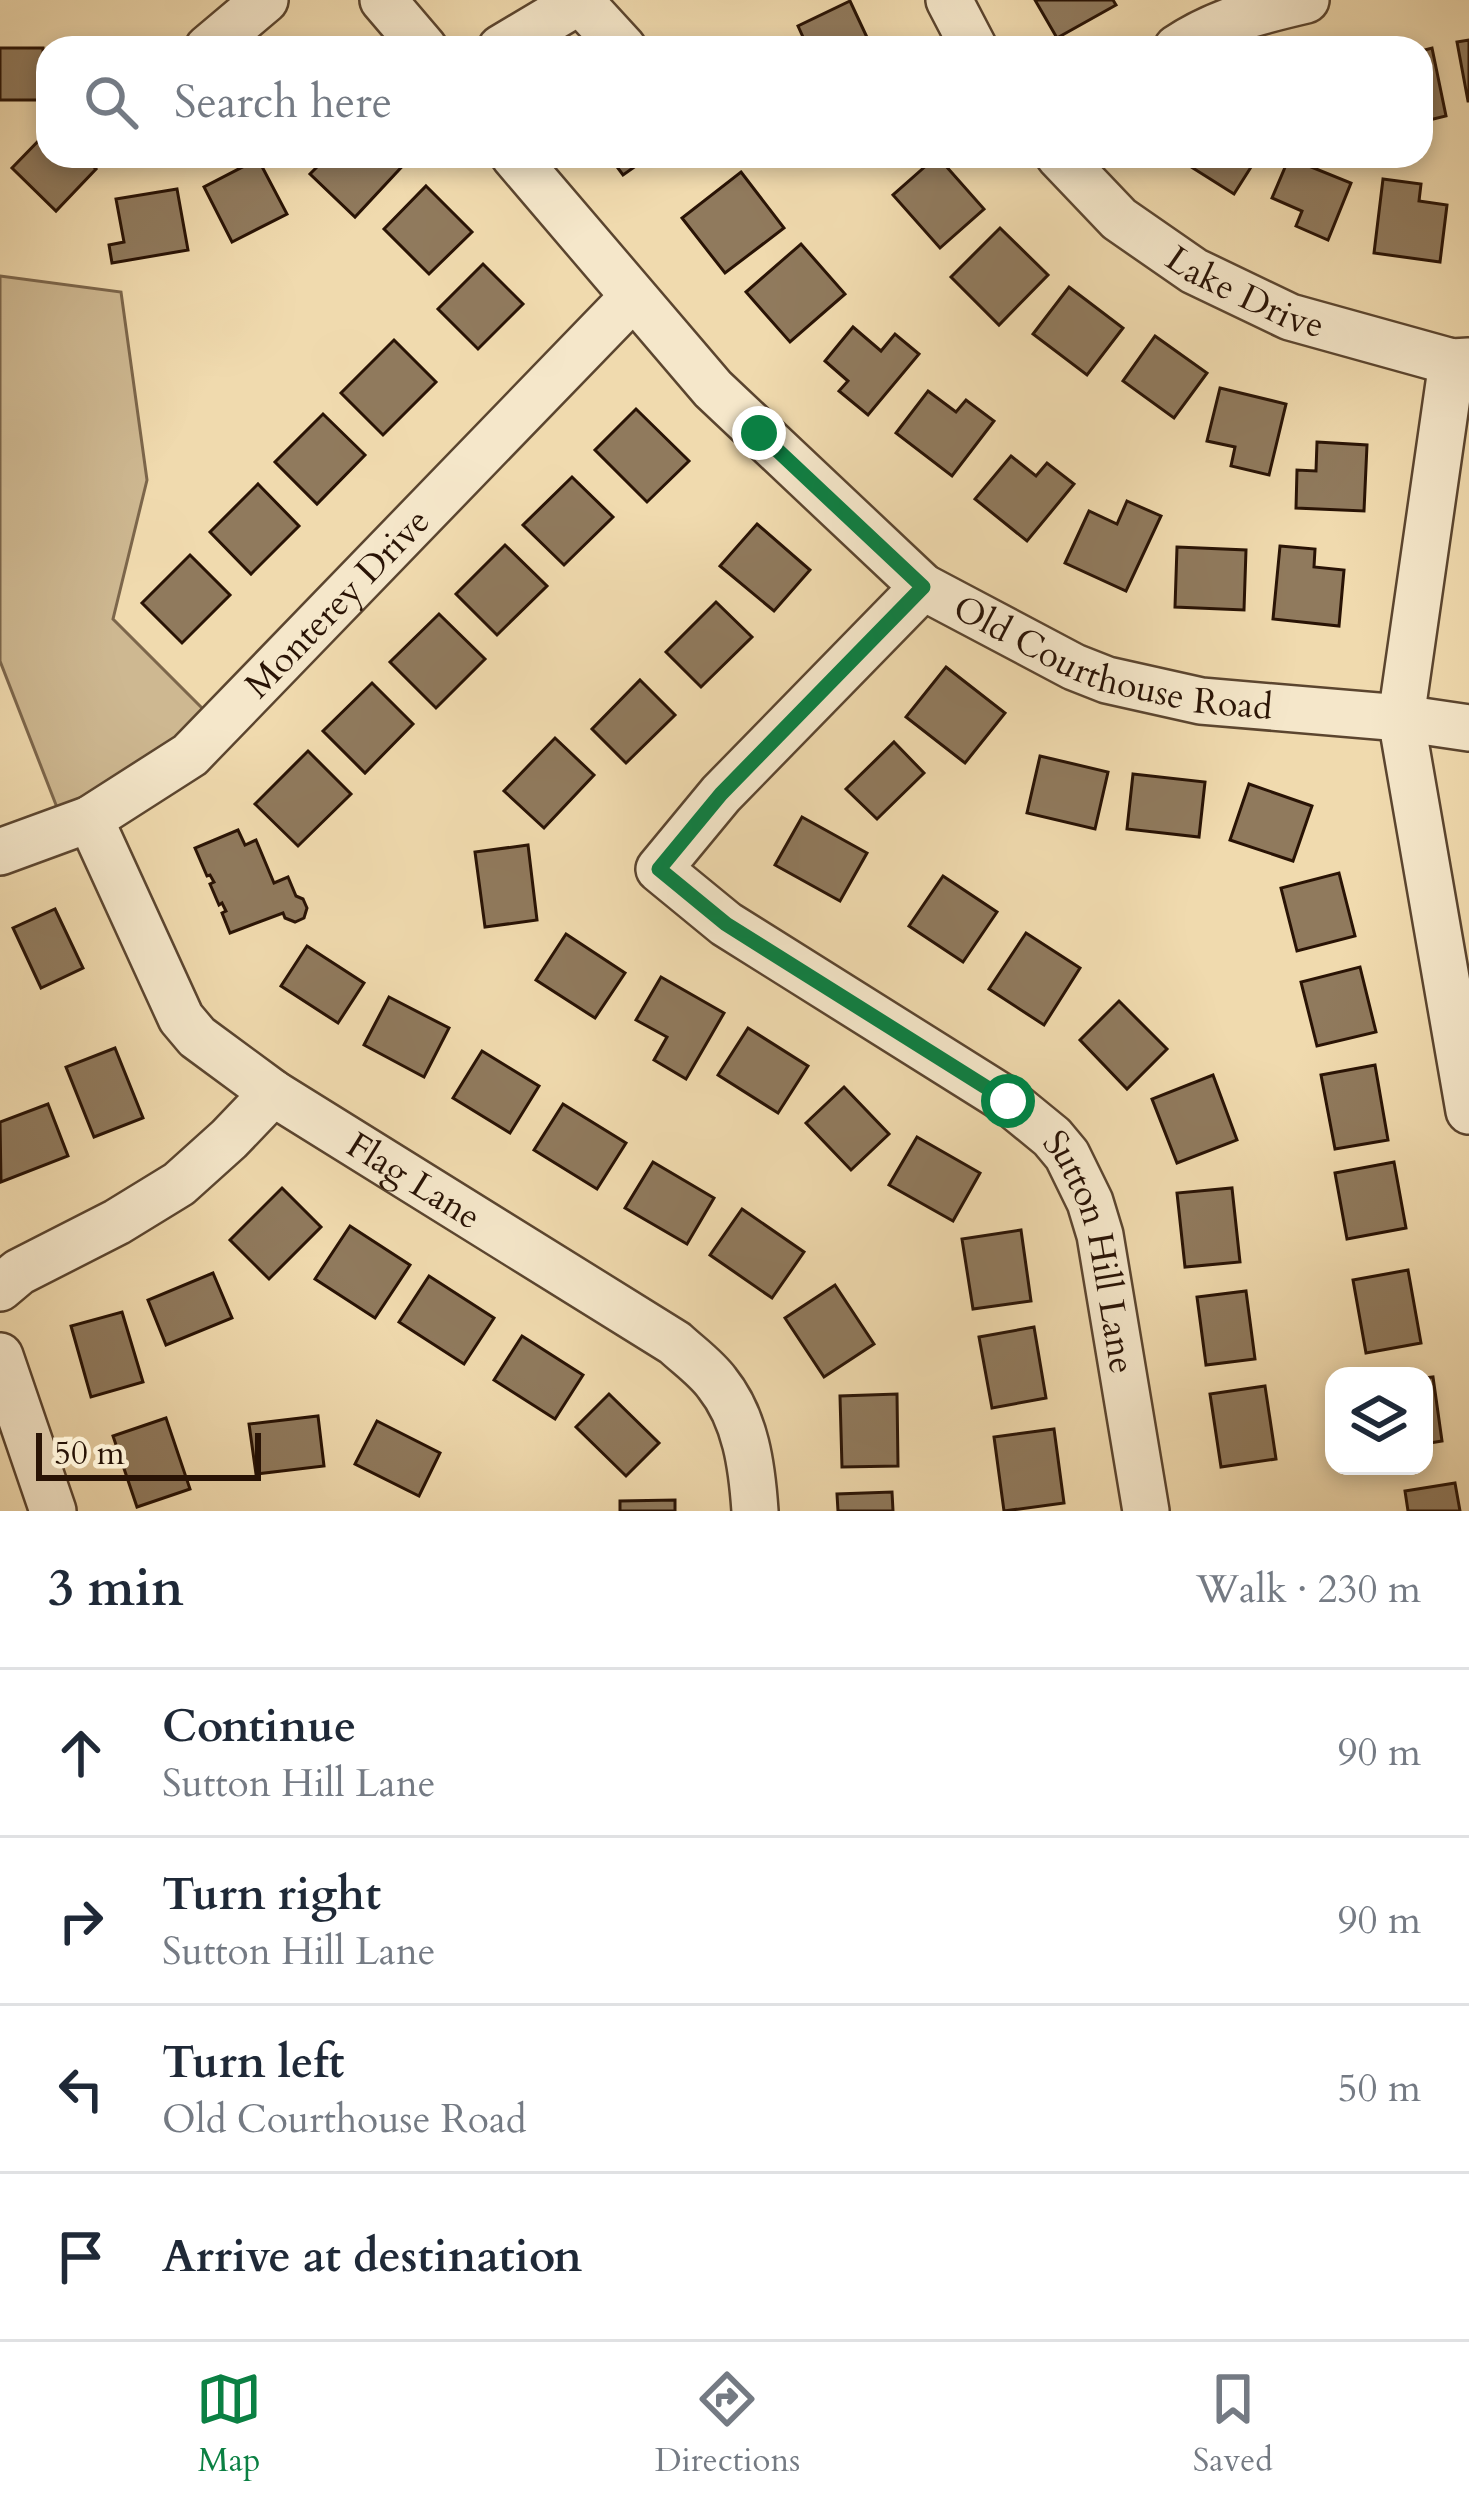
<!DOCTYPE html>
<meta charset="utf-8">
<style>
body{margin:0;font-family:Cardo,serif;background:#f6f6f7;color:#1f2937}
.controls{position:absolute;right:36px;bottom:36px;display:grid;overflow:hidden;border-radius:24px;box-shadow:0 6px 18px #0003}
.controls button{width:108px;height:108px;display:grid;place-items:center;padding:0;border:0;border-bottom:3px solid #e0e1e3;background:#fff;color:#1f2937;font:60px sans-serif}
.scale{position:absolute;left:36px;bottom:30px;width:225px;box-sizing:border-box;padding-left:12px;border:6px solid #291305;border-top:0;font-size:33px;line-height:42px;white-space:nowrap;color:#291305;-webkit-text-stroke:9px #f5e7ca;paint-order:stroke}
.stop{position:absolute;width:36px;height:36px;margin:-27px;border:9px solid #0b8043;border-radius:50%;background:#fff}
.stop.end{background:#0b8043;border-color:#fff;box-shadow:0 3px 12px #0008}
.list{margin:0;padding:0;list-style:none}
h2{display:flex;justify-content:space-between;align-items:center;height:156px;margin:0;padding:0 48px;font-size:51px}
h2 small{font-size:39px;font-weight:400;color:#747a83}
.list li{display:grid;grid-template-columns:78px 1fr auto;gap:36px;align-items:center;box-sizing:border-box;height:168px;padding:0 48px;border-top:3px solid #e0e1e3}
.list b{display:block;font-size:45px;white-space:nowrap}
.list p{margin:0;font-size:39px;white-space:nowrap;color:#747a83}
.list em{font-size:39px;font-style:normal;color:#747a83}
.icon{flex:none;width:66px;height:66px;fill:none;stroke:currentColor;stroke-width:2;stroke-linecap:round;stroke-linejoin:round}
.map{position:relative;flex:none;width:1469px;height:1511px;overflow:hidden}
.search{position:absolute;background:#fff;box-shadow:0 6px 18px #0003;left:36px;right:36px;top:36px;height:132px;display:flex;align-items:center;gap:30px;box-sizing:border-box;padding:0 42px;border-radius:36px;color:#747a83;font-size:45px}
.sheet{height:828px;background:#fff}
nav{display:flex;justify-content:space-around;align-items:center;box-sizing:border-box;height:168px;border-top:3px solid #e0e1e3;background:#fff;font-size:33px;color:#747a83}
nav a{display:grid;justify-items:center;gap:6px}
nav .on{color:#0b8043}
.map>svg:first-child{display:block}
</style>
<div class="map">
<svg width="1469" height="1511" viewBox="0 0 1469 1511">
<rect width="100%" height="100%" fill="#f0daae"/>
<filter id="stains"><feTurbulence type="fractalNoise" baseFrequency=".00167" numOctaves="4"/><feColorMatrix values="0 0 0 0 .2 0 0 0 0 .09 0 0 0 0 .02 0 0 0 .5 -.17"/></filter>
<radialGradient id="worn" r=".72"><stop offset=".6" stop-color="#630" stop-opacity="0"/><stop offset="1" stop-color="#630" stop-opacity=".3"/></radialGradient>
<!-- green -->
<path fill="#ceb891" stroke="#7c664b" stroke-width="3" d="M0,276L121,292L147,480L113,619L219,725L65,828L0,661Z"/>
<!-- building -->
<g fill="#907a5d" stroke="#291305" stroke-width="3">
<path d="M1035,0H1113L1116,5L1057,38Z"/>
<path d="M850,1L872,48H808L798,26Z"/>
<path d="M1469,40V101H1468L1457,42Z"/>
<rect x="0" y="48" width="43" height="52"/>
<path d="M1432,48L1446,116L1421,122V51Z"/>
<path d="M48,131V156H82L96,169L56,211L12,168Z"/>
<path d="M328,156H407L410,158L355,217L310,174Z"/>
<path d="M609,156H650L623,175Z"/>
<path d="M937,156L984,209L940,248L893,195Z"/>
<path d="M1179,156H1258L1234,194L1177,158Z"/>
<path d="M1289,158L1351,183L1328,240L1296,226L1302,211L1272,198Z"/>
<path d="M258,159L287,214L232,242L204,187Z"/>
<path d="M741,172L784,228L725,273L682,218Z"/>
<path d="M1383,179L1421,184L1419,201L1447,205L1440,262L1374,253Z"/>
<path d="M426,186L472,232L429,274L384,229Z"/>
<path d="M177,189L188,250L112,263L109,245L124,242L116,199Z"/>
<path d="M1000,228L1048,275L999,325L951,277Z"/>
<path d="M801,244L845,294L790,342L746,292Z"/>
<path d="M483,264L523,304L478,349L438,309Z"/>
<path d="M1069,287L1123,328L1087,375L1033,334Z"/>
<path d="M853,327L881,351L895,334L919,354L868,415L839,391L848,381L825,361Z"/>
<path d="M1155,336L1207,373L1174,418L1123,381Z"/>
<path d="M394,340L436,382L383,435L341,393Z"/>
<path d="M1220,388L1286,404L1269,475L1231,466L1235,447L1207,441Z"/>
<path d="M928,391L956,412L966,400L994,421L952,476L896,433Z"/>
<path d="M636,409L689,461L647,502L595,450Z"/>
<path d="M323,414L365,455L317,504L275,462Z"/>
<path d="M1317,442L1367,445L1364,511L1296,508L1297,470L1316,471Z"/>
<path d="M1011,456L1036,476L1047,463L1074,484L1027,541L975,499Z"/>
<path d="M572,477L613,517L564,565L523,525Z"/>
<path d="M258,484L299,526L251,574L210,532Z"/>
<path d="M1127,501L1161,516L1126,591L1065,563L1089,511L1117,524Z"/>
<path d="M757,524L810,570L774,611L720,566Z"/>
<path d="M505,545L547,586L497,635L456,594Z"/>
<path d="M1280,546L1315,549L1314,567L1344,570L1339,626L1273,619Z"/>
<path d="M1177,547L1246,550L1244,610L1175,607Z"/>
<path d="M190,555L230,595L182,643L142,603Z"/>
<path d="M716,602L752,637L701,687L666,652Z"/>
<path d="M439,614L485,659L436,708L390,662Z"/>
<path d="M946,667L1005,713L965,763L906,717Z"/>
<path d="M640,680L675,715L626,763L592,729Z"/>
<path d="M372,683L413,724L365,773L323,731Z"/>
<path d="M555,738L594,775L544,828L504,791Z"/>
<path d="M894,742L924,773L877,819L846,789Z"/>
<path d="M308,751L351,794L298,846L255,804Z"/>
<path d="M1040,756L1108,772L1095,829L1027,813Z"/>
<path d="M1133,774L1205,782L1199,837L1127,829Z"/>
<path d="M1249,784L1312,806L1293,861L1230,840Z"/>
<path d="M802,817L867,853L840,901L775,865Z"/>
<path d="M238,830L245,845L256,840L274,883L288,877L296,896L303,899L307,908L304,918L295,922L285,918L283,913L230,933L222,913L226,911L222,903L219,905L210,884L214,882L210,875L207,876L195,848Z"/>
<path d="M528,845L537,920L485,927L475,852Z"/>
<path d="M1339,873L1355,936L1297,951L1281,888Z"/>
<path d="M943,876L997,912L963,962L909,926Z"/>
<path d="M55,909L83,968L41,988L13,928Z"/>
<path d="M1026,933L1080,968L1044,1025L989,989Z"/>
<path d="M566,934L625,973L595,1018L536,980Z"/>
<path d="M307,946L364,983L338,1023L281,986Z"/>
<path d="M1360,967L1376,1032L1317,1046L1301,982Z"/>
<path d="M661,977L724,1013L686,1079L654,1060L667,1037L636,1020Z"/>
<path d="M389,997L449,1028L424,1077L364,1045Z"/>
<path d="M1119,1001L1167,1049L1127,1089L1080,1040Z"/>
<path d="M748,1028L808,1066L778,1113L718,1075Z"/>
<path d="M115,1048L143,1118L94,1137L66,1067Z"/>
<path d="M482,1051L539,1086L510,1133L453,1098Z"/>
<path d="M1375,1065L1388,1140L1335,1149L1321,1075Z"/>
<path d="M1213,1075L1237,1140L1177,1163L1152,1099Z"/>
<path d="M844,1087L889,1134L851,1170L806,1123Z"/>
<path d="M48,1104L68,1156L1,1182L0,1122Z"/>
<path d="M563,1104L626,1143L597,1189L534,1150Z"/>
<path d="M917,1137L980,1173L953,1221L889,1185Z"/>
<path d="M653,1162L714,1198L687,1244L625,1208Z"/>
<path d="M1394,1162L1406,1228L1347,1239L1335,1173Z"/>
<path d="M282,1188L321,1227L269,1279L230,1240Z"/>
<path d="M1232,1188L1240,1262L1185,1267L1177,1193Z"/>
<path d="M742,1209L804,1252L772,1298L710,1255Z"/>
<path d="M350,1226L410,1265L375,1318L315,1279Z"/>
<path d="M1021,1230L1031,1301L973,1309L962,1239Z"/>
<path d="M1408,1270L1421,1343L1366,1353L1353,1280Z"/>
<path d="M213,1273L232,1318L166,1345L148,1300Z"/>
<path d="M429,1276L494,1318L464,1364L399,1322Z"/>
<path d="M835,1285L874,1344L824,1377L785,1318Z"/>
<path d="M1246,1291L1255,1359L1206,1365L1197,1297Z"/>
<path d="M122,1312L143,1382L91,1397L71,1326Z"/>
<path d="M1034,1327L1046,1398L992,1408L979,1337Z"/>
<path d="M522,1336L583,1375L555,1419L494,1380Z"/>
<path d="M1433,1377L1442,1441L1424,1444V1378Z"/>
<path d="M1265,1386L1276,1459L1221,1467L1210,1394Z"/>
<path d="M609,1394L659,1443L626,1476L576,1427Z"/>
<path d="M897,1394L898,1466L842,1467L840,1396Z"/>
<path d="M318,1416L324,1466L256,1474L249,1424Z"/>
<path d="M166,1418L190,1489L137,1507L113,1436Z"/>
<path d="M377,1421L440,1453L419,1496L355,1464Z"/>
<path d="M1054,1429L1064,1503L1004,1511L994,1437Z"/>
<path d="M1455,1483L1460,1511H1408L1405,1491Z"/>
<path d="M892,1492L893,1511H838L837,1494Z"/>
<path d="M675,1500V1511H620V1501Z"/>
</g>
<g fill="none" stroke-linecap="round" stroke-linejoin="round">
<defs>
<g id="minor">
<path d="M383,0L424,48"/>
<path d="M949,0L974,48"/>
<path d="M208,48L265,0"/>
<path d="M501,48L580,1L623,48"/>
<path d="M1177,48C1217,21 1259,11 1306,0"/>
<path id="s1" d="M514,156L713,389L923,587L1074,667L1107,680L1201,701L1401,718L1469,728"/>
<path id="s2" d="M1059,156L1119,219L1194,271L1290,317L1452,362L1469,361"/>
<path d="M1452,362L1401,718L1469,1111"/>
<path id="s3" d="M923,587L721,794L659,869L726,924L1008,1101L1052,1137L1067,1155L1090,1202L1100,1235L1146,1511"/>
<path id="s4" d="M90,819L181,1018L197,1037L273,1093L675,1343C689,1356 706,1368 717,1383C746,1419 752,1467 755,1511"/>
<path id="s5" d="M0,852L90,819L190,755L633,297"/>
<path d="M0,1288L19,1272L117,1222L179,1184L229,1139L273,1093"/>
<path d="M0,1356L53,1511"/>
</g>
</defs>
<!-- minor casing -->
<use href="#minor" stroke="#5b452f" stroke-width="50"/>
<!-- minor -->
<use href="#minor" stroke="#f5e7ca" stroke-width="45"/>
</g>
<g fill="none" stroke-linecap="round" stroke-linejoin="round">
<!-- route -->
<path stroke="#0b8043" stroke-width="15" d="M759,433L923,587L721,794L659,869L726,924L1008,1101"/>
</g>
<g text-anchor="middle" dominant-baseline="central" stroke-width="10" stroke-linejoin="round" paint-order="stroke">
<!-- street labels -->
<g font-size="36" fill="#291305" stroke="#f5e7ca">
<text stroke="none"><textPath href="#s2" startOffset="234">Lake Drive</textPath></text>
<text stroke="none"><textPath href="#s5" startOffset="426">Monterey Drive</textPath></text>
<text stroke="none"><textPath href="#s1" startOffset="801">Old Courthouse Road</textPath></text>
<text stroke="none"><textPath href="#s4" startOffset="504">Flag Lane</textPath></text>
<text stroke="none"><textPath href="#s3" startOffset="987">Sutton Hill Lane</textPath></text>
</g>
</g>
<rect width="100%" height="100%" filter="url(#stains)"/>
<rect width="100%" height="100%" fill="url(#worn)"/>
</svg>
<div class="controls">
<button><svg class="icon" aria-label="layers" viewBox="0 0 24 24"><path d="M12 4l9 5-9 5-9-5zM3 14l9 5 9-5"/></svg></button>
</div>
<div class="scale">50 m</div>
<div class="stop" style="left:1008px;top:1101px"></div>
<div class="stop end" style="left:759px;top:433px"></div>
<div class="search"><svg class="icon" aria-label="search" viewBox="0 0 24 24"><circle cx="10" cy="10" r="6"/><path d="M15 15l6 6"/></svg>Search here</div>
</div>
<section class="sheet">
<h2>3 min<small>Walk · 230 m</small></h2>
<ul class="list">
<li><svg class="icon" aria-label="ahead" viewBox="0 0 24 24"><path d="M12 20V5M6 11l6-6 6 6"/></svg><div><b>Continue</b><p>Sutton Hill Lane</p></div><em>90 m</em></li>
<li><svg class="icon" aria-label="right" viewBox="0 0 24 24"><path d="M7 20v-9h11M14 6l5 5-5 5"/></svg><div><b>Turn right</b><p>Sutton Hill Lane</p></div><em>90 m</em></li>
<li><svg class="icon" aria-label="left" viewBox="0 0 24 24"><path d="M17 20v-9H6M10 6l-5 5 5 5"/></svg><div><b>Turn left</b><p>Old Courthouse Road</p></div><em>50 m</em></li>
<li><svg class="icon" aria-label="arrive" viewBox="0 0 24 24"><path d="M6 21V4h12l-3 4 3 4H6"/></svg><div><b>Arrive at destination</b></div></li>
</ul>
</section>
<nav>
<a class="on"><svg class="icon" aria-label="map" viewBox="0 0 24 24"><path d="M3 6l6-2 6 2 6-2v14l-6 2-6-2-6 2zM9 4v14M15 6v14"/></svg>Map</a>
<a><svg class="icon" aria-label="directions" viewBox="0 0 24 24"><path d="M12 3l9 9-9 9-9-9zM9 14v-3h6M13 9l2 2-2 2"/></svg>Directions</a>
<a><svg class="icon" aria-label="saved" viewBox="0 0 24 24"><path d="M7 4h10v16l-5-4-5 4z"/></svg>Saved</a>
</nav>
